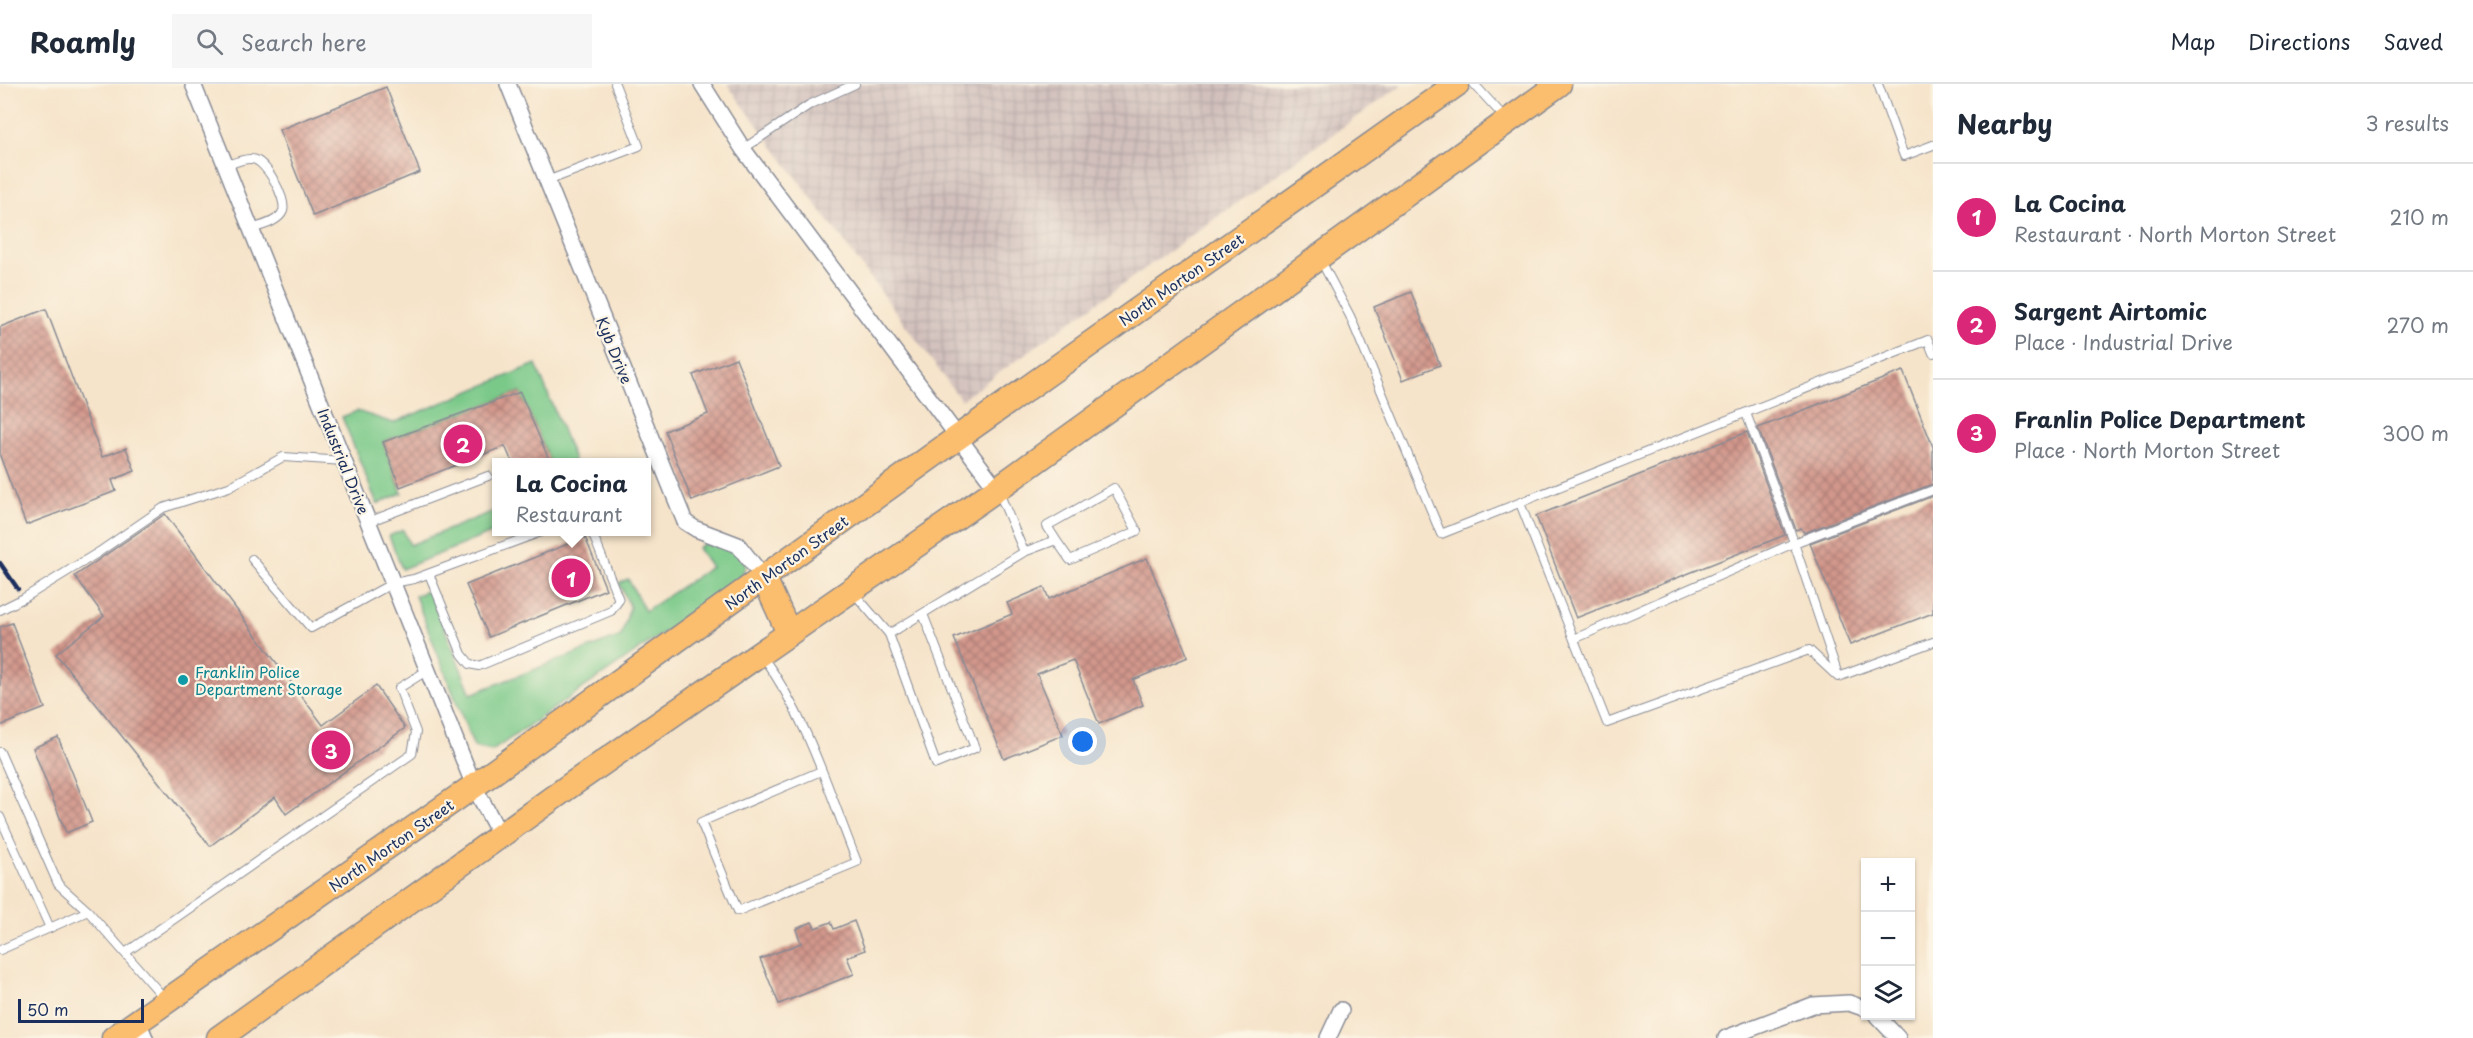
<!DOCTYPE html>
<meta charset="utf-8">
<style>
body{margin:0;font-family:"Playpen Sans",sans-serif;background:#f6f6f7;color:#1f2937}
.controls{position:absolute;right:18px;bottom:18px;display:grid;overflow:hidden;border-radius:0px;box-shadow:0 2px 4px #0004}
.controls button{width:54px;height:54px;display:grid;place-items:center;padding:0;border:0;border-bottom:2px solid #e0e1e3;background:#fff;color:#1f2937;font:30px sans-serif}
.scale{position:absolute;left:18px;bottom:15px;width:126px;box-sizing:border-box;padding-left:6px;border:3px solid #1b2f5e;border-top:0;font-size:16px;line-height:21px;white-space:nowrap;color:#1b2f5e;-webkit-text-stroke:4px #fcf5e5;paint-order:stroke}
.you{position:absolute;left:1083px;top:658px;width:21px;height:21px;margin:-15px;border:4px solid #fff;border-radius:50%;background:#1a73e8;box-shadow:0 0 0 9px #1a73e833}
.badge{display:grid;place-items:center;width:39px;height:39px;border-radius:50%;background:#db2777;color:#fff;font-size:20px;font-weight:700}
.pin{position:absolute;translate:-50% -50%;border:3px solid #fff;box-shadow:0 2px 6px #0006}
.popup{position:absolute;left:492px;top:374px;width:159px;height:78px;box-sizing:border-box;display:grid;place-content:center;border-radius:0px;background:#fff;filter:drop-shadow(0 2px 4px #0005);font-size:20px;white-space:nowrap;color:#747a83}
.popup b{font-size:22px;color:#1f2937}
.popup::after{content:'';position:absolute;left:50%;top:100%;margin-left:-12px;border:12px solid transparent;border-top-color:#fff}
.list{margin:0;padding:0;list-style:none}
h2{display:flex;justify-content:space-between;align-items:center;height:78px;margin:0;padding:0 24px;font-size:26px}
h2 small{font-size:20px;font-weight:400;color:#747a83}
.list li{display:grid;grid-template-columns:39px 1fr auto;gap:18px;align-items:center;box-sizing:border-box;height:108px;padding:0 24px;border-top:2px solid #e0e1e3}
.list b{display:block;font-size:22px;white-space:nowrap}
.list p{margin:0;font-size:20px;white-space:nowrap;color:#747a83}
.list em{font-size:20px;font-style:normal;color:#747a83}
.icon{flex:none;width:33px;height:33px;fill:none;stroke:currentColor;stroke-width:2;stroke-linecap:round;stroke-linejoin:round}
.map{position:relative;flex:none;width:1933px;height:954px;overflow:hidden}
header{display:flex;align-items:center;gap:36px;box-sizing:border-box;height:84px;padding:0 30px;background:#fff;border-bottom:2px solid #e0e1e3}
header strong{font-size:28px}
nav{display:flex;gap:33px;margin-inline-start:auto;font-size:21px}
.search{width:420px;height:54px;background:#f6f6f7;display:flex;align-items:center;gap:15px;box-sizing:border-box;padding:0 21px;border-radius:0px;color:#747a83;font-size:22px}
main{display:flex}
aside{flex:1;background:#fff}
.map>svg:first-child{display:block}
</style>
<header>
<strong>Roamly</strong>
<div class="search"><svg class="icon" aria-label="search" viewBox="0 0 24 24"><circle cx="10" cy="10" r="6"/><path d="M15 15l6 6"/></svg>Search here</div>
<nav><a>Map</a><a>Directions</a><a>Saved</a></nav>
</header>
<main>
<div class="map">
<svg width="1933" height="954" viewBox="0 0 1933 954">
<defs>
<pattern id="industrial-grid" width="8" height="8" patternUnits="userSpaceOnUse" patternTransform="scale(1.5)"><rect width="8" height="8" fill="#d1c0bc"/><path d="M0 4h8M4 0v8" fill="none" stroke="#b3a5a4"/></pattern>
<pattern id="building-cross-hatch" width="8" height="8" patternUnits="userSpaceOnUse" patternTransform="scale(1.5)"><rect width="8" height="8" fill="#d3988c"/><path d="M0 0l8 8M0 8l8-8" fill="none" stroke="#aa7c76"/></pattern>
</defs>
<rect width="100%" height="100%" fill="#fcf5e5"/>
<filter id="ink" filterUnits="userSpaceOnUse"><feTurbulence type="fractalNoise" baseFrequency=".0167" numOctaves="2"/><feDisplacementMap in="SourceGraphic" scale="12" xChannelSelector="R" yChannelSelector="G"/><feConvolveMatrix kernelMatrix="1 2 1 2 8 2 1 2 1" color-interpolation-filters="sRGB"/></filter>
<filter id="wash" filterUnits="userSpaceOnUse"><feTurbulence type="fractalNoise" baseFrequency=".008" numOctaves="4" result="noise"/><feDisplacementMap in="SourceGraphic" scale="24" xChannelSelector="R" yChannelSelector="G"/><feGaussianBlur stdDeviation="1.35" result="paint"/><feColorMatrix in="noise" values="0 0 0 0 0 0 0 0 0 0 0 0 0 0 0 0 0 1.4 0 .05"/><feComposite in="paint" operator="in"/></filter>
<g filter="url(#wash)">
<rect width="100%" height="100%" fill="#f6e4ca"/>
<!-- industrial -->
<path fill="url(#industrial-grid)" d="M727,0H1403L961,316Z"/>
<!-- green -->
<g fill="#7ac989" stroke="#4a7c74" stroke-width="1.5">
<path d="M536,280L575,378H550L520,308L383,358L402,409L377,420L342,333L357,327L393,339Z"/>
<path d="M496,426V447L402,485L389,452L403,446L410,461Z"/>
<path d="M706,458L737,466L746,481L740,496L492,667L474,663L415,512L429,506L471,610L621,552L630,523L619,499L628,495L645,527L711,483L698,464Z"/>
</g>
<g id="blocks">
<!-- building -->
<g fill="url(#building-cross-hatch)">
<path d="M386,3L420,88L313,132L279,46Z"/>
<path d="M1411,208L1440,281L1403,296L1374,223Z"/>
<path d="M46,225L102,373L126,364L135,387L112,396L116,407L26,441L0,372V243Z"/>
<path d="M736,274L779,382L692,417L665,347L708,330L693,291Z"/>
<path d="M1903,287L1933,363V400L1804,449L1801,444L1796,446L1758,344Z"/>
<path d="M520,308L550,378H512L505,362L400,403L383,358Z"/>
<path d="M1747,348L1785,451L1576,534L1536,432Z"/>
<path d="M1933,412V529L1850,561L1810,459Z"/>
<path d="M165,430L323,641L376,602L405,644L286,730L275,713L210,762L56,570L104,532L75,492Z"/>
<path d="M585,453L606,505L489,553L466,501Z"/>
<path d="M1147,474L1188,573L1133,596L1143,621L1099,640L1073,576L1037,590L1063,651L1004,675L954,554L1012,530L1007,519L1044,503L1049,515Z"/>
<path d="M12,539L45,624L0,642V543Z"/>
<path d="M58,653L92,738L66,749L33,664Z"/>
<path d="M854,837L865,866L847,873L854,890L779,920L760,875L801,859L796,845L812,838L815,844L831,838L834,845Z"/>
</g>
</g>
</g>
<g filter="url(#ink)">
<use href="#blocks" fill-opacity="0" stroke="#888a94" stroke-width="1.5"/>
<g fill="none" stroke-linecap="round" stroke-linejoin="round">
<defs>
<g id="service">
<path d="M1474,0L1505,34"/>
<path d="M1878,0L1904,72L1933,61"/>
<path d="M743,65L809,21L855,0"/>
<path d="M225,82C233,79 244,74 252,75C266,76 287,115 283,127C279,138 260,142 251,145"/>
<path d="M547,97L639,62L615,0"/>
<path d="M1320,175L1350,232L1441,450L1928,256L1933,269"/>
<path d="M1746,329L1789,444L1838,591"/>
<path d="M1520,419L1607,639L1809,566L1838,593L1933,558"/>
<path d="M368,438L488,392"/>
<path d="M1024,468L1056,456L1070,476L1137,447L1114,404L1047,442L1056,456"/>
<path d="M252,475L311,544L393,499L414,495L541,448"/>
<path d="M429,490L462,570L470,580L479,582L611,527L619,516L592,448"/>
<path d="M853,508L889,550"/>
<path d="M0,526L24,514L99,468L163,424L229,403L283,373L344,377"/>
<path d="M923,530L975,664L936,680L889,550L1024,468L998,406"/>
<path d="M1574,555L1794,459L1933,406"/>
<path d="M762,572C807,633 829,708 857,778L738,827L701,738L821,687"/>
<path d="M0,668L58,800L88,827"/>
<path d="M0,733L50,844"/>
<path d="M0,866L88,827L166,916"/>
<path d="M125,869L412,670L416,648L399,604L428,586"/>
</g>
<g id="minor">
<path d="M193,0L474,702L500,751"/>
<path d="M508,0L685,438L696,445L738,461L764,494"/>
<path d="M702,0L743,65L997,405"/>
<path d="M1877,932L1898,954"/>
<path d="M138,937L145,954"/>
<path d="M1328,954L1341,926"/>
<path d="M1726,954L1813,921L1849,919L1866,925"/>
</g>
<g id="primary">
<path d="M764,494L789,549"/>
<path d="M114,954L474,702L957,354L1457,0"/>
<path d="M219,954L568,703L997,405L1559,0"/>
</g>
</defs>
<!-- service casing -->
<use href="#service" stroke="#888a94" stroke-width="10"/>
<!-- minor casing -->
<use href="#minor" stroke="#888a94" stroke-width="18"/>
<!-- primary casing -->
<use href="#primary" stroke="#888a94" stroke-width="27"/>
<!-- service -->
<use href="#service" stroke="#fff" stroke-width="8"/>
<!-- minor -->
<use href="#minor" stroke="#fff" stroke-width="15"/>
<!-- primary -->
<use href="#primary" stroke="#fbbd6e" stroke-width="24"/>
<!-- rail -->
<path stroke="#1b2f5e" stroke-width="4.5" d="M0,479L18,505"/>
</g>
</g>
<!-- markers -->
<circle fill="#0f9aa8" stroke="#fcf5e5" stroke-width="2" cx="183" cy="596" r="6"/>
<g text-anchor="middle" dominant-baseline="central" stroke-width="4.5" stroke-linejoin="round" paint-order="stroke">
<!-- street labels -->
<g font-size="15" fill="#1b2f5e" stroke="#fcf5e5">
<text transform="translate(1181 195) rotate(-35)">North Morton Street</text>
<text transform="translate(615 266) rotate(68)">Kyb Drive</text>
<text transform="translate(344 377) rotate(68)">Industrial Drive</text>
<text transform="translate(786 478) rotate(-36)">North Morton Street</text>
<text transform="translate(391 761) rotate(-35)">North Morton Street</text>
</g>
<!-- culture labels -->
<g font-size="15" fill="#0d838f" stroke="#fcf5e5" text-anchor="start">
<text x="195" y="587">Franklin Police<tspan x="195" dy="17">Department Storage</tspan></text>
</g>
</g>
</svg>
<div class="controls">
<button>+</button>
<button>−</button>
<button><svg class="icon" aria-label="layers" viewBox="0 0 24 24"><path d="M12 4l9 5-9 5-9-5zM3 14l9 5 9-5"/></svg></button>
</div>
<div class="scale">50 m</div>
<div class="you"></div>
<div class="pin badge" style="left:571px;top:494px">1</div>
<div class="popup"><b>La Cocina</b>Restaurant</div>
<div class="pin badge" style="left:463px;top:360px">2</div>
<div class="pin badge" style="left:331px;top:666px">3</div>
</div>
<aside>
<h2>Nearby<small>3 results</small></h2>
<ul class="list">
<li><span class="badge">1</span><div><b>La Cocina</b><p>Restaurant · North Morton Street</p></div><em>210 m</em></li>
<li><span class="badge">2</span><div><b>Sargent Airtomic</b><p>Place · Industrial Drive</p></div><em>270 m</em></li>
<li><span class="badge">3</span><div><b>Franlin Police Department</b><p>Place · North Morton Street</p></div><em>300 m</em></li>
</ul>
</aside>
</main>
